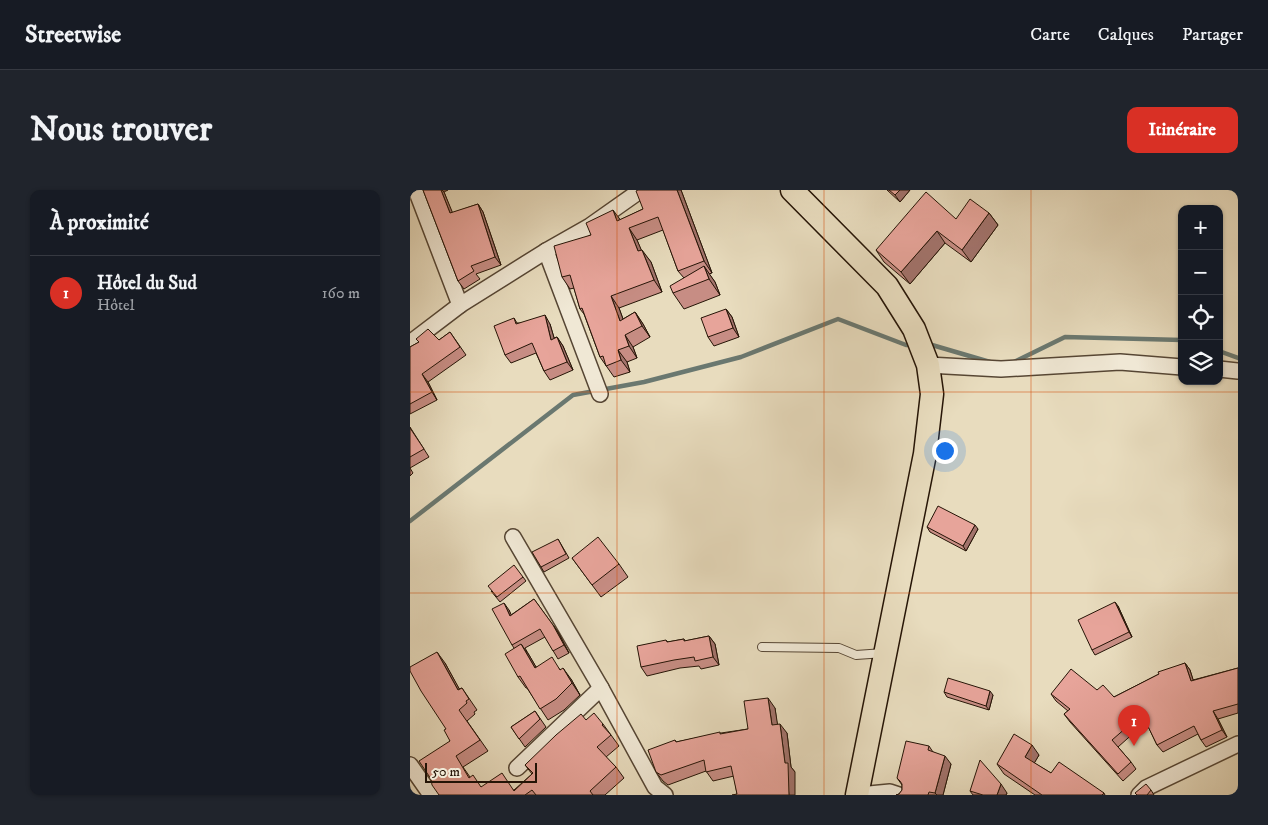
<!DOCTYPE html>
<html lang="fr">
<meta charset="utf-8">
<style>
body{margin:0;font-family:"IM FELL DW Pica",serif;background:#20242c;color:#f1f3f6}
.controls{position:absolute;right:15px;top:15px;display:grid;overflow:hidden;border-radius:10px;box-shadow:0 1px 4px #0004}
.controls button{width:45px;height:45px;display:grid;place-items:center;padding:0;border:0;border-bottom:1px solid #363941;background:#171b24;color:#f1f3f6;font:25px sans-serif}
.scale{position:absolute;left:15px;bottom:12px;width:112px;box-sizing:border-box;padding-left:5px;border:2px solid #251406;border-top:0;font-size:14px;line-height:18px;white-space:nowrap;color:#251406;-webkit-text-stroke:4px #f0e8d5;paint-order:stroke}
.you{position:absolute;left:534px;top:260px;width:18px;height:18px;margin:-12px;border:4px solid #fff;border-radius:50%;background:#1a73e8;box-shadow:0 0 0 8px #1a73e833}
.badge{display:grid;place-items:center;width:32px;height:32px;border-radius:50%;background:#d93025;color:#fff;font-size:16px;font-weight:700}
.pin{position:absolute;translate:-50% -41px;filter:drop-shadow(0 1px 2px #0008)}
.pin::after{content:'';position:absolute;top:26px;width:18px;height:15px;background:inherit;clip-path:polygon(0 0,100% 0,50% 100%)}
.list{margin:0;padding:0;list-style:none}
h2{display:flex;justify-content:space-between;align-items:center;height:65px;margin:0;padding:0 20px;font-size:21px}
h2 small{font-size:16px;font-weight:400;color:#9ea1a6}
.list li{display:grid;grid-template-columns:32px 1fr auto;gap:15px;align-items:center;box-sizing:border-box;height:75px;padding:0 20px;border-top:1px solid #363941}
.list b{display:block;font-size:19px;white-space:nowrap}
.list p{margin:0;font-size:16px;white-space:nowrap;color:#9ea1a6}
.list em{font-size:16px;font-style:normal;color:#9ea1a6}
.icon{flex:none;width:28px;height:28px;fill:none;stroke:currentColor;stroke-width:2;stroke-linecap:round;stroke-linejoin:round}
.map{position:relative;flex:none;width:828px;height:605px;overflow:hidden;border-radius:10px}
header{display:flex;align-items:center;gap:30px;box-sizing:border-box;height:70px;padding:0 25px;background:#171b24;border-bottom:1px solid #363941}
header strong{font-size:24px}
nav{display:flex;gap:28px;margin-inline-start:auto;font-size:18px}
.intro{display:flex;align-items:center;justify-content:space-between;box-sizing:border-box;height:120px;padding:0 30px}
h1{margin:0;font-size:35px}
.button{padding:12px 22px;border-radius:10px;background:#d93025;color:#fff;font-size:18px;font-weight:700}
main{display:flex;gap:30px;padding:0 30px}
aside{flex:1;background:#171b24;border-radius:10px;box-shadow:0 1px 4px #0004}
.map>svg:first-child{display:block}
</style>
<header>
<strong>Streetwise</strong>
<nav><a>Carte</a><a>Calques</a><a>Partager</a></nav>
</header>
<div class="intro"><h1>Nous trouver</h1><a class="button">Itinéraire</a></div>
<main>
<aside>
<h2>À proximité<small></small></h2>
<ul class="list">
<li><span class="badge">1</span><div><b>Hôtel du Sud</b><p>Hôtel</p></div><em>160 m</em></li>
</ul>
</aside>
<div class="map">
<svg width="828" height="605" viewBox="0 0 828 605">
<rect width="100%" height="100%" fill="#e8dcbe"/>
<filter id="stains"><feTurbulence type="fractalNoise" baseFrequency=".004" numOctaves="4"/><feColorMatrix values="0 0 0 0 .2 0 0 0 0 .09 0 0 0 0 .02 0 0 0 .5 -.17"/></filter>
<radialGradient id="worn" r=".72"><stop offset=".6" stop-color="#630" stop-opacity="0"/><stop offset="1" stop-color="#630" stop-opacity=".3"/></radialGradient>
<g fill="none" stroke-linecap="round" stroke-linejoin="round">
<!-- stream -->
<g stroke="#6a7870" stroke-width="4.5">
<path d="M518,155H522L580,172"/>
<path d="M809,161L828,168"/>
<path d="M604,172L655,147L772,150"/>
<path d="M0,331L163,205L234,192L331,167L428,129L496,155H503"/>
</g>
<defs>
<path id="service" d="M352,457L429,458L446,465L474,463"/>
<g id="minor">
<path d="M6,0L50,115"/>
<path d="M136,61L190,204"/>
<path d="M0,153L50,115L136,61L180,36L231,0"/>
<path d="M518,175L591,179L710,172L772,177"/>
<path d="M809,179L828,181"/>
<path d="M103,347L191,498"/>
<path d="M0,575L21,605"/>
<path d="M107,578L191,498L245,597L255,605"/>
<path d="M449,605L480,602L489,605"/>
<path d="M729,605L736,598L828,554"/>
</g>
<path id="primary" d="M382,0L477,96L504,139L518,175L522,204L515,264L447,605"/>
</defs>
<!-- service casing -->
<use href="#service" stroke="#564634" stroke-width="10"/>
<!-- minor casing -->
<use href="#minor" stroke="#564634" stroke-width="18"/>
<!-- primary casing -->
<use href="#primary" stroke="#251406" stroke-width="25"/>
<!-- service -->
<use href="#service" stroke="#f0e8d5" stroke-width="8"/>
<!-- minor -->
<use href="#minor" stroke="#f0e8d5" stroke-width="15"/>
<!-- primary -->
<use href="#primary" stroke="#e8dcbe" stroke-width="22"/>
</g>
<!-- wall -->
<g fill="#c78d84" stroke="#251406">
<path d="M13,0H38L34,2L42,23L68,14L73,22L91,75L66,84L70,89L54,99L48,91Z"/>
<path d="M271,0L302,83L299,84L305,92L310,105L274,119L263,103L274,88L268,81L253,40L227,50L231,60L241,72L252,102L209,118L213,129L225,122L233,134L240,147L223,157L227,168L217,172L220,182L204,187L190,167L174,124L170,119L164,98L160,99L152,87L210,30L233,19Z"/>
<path d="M477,0H500L490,12Z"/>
<path d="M579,23L588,35L561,72L535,53L500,94L474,72L466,60L546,29Z"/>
<path d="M316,119L322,127L329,147L304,156L298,147Z"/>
<path d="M104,128L107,133L140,134L144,148L147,147L153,156L163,180L140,190L134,181L126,163L101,173L95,165Z"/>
<path d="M40,142L56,165L18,192L27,210L0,224V157L9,152L6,149L29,150Z"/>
<path d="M0,237L19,267L0,278L3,283L0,286Z"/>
<path d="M517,337L568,339L556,361L520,342Z"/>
<path d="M148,349L159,368L134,382L131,377Z"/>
<path d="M162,368L209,374L218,387L191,407Z"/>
<path d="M113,387L116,391L90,412L81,401Z"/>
<path d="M124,409L148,442L159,463L148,469L135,447L115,458L126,477L150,479L161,489L170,505L154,520L138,530L117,498H116L108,487L104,458L102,455L99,420L101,425Z"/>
<path d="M708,416L722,447L685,465L682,460Z"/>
<path d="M299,446L305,454L309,475L291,479L289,476L270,478L237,486L231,477L256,450L258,452L274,449L275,451Z"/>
<path d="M35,473L49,499L52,498L67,520L64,522L65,524L57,531L78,561L53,577L60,587L71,597L104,600L122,584L115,575L176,530L193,534L209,556L196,567L206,577L214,588L195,605H29L40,551Z"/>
<path d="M775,473L780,480L783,490L828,478V523L808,529L817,547L796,557L791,550L788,544L753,562L747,555L736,532L708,557L721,572L726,579L713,591L660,532L654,524L658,521L646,511L641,504L687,500L704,507L749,484Z"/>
<path d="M534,502L583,505L579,520L537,507Z"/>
<path d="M365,518L367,534L377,543L381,577L385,582L327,604L324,586L303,591L296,581L258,595L253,591L246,582L265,550L266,552L311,543L338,539Z"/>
<path d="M125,521L136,537L115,557L101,537Z"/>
<path d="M519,556L523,562L541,574L533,605H486L489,604L492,600V595L487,588Z"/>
<path d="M629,565L624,573L641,583L694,603L695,605H625L594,584L587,574Z"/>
<path d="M741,600L744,605H727Z"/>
<path d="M560,601L597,603L596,605H563Z"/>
</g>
<!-- shaded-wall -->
<g fill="#a2736c" stroke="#251406">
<path d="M31,0H32L34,2L46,31L40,23Z"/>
<path d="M267,0H271L302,83L294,71Z"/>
<path d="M490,0H500L490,12L485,5Z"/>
<path d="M68,14L73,22L91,75L85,67Z"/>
<path d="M203,20L212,32L207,31Z"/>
<path d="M579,23L588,35L561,72L552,60Z"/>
<path d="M219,38L227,50L237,73L228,61Z"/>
<path d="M527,41L535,53L500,94L491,82Z"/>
<path d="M232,60L241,72L252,102L244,90Z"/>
<path d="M294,76L305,92L310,105L299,89Z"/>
<path d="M201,106L209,118L218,143L210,131Z"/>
<path d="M316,119L322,127L329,147L323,138Z"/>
<path d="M225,122L233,134L240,147L232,136Z"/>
<path d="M135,125L140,134L147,158L141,150Z"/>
<path d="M215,145L223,157L227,168L219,156Z"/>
<path d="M147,147L153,156L163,180L157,172Z"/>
<path d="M208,160L217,172L220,182L211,170Z"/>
<path d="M12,184L18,192L27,210L22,202Z"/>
<path d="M565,335L568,339L556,361L553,356Z"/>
<path d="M705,412L708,416L722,447L719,442Z"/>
<path d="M94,413L99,420L105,433L100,426Z"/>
<path d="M143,435L148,442L159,463L154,455Z"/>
<path d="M299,446L305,454L309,475L303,467Z"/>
<path d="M111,454L119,465L133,489L125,478Z"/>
<path d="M27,462L35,473L56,511L48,500Z"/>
<path d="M775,473L780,480L786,499L781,491Z"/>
<path d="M153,478L161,489L170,505L162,493Z"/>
<path d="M580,501L583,505L579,520L576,516Z"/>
<path d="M358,508L365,518L369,544L362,535Z"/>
<path d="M803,521L808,529L817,547L812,540Z"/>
<path d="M370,534L377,543L381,577L385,582V605H379Z"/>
<path d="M622,555L629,565L622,577L615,567Z"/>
<path d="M535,566L541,574L533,605H527L525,603Z"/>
<path d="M591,594L597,603L596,605H587Z"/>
</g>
<!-- building -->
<g fill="#e7a49a" stroke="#251406">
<path d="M13,0H31L40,23L68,14L85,67L61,76L64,81L48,91Z"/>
<path d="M228,0H267L294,71L268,81L248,27L219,38L228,61L232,60L244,90L201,106L210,131L225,122L232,136L215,145L219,156L208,160L211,170L196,176L193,166L190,167L172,118L170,119L160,85L152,87L144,56L181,45L176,33L203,20L207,31L233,19L226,1Z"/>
<path d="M479,0H490L485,5Z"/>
<path d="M516,2L546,29L560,9L579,23L552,60L527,41L491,82L466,60Z"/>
<path d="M294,76L299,89L263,103L260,96Z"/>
<path d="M316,119L323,138L298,147L291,128Z"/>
<path d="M135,125L141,150L147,147L157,172L134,181L122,153L95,165L84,136L104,128L106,134Z"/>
<path d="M18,139L29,150L40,142L50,157L12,184L22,202L0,214V157L9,152L6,149Z"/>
<path d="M0,238L14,259L0,267Z"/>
<path d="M528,316L565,335L553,356L517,337Z"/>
<path d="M188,347L209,374L182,395L162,368Z"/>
<path d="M148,349L156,364L131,377L122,362Z"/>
<path d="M104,375L113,387L87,407L78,396Z"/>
<path d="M124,409L143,435L154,455L143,461L130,439L102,455L82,419L94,413L100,426Z"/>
<path d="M705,412L719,442L682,460L668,430Z"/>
<path d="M299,446L303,467L285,471L284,467L264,470L231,477L227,456L256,450L257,452L274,449V451Z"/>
<path d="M111,454L125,478L142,467L150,480L153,478L162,493L146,509L130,519L110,486L108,487L95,464Z"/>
<path d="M27,462L48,500L52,498L59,509L56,511L57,513L49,520L70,550L46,566L59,588L63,585L71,597L92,583L104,601L123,583L115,575L146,545L171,524L176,530L184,523L193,534L192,535L201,545L187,557L206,577L180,601L183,605H126L122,600L115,605H29L22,595L21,589L9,571L40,551L34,540L36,539L11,501L0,481V477Z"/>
<path d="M775,473L781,491L828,478V514L803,521L812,540L791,550L784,536L747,555L732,524L702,550L721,572L708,584L654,524L660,519L641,504L661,479L687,500L693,495L704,507L749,484L748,482Z"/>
<path d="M538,488L580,501L576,516L534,502Z"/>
<path d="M358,508L362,535L370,534L375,573H378L379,605H322L327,604L321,576L296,582L294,570L251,585L246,582L238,560L265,550L266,552L310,542V544L338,539L334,511Z"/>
<path d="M125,521L130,529L109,549L101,537Z"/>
<path d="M604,544L622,555L615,567L641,583L649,572L694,603L692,605H632L587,574Z"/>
<path d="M496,551L519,556L518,560L535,566L525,603L519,602L518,605H486L489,604L492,600V594L490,591L487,588Z"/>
<path d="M570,570L591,594L587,605H573L560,601Z"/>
<path d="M736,594L741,600L737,605H727L725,603Z"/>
</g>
<!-- grid -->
<path fill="none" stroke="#d4520b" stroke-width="1" stroke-opacity="0.55" d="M207,0V605M414,0V605M621,0V605M0,202H828M0,403H828"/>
<rect width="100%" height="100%" filter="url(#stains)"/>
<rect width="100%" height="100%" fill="url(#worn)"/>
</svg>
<div class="controls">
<button>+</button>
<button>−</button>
<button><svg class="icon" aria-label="locate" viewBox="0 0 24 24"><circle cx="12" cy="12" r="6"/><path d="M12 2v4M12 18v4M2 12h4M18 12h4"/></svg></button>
<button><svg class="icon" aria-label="layers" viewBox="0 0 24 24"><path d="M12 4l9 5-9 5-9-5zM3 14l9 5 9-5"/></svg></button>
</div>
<div class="scale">50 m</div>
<div class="you"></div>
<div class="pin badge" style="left:724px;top:556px">1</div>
</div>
</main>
